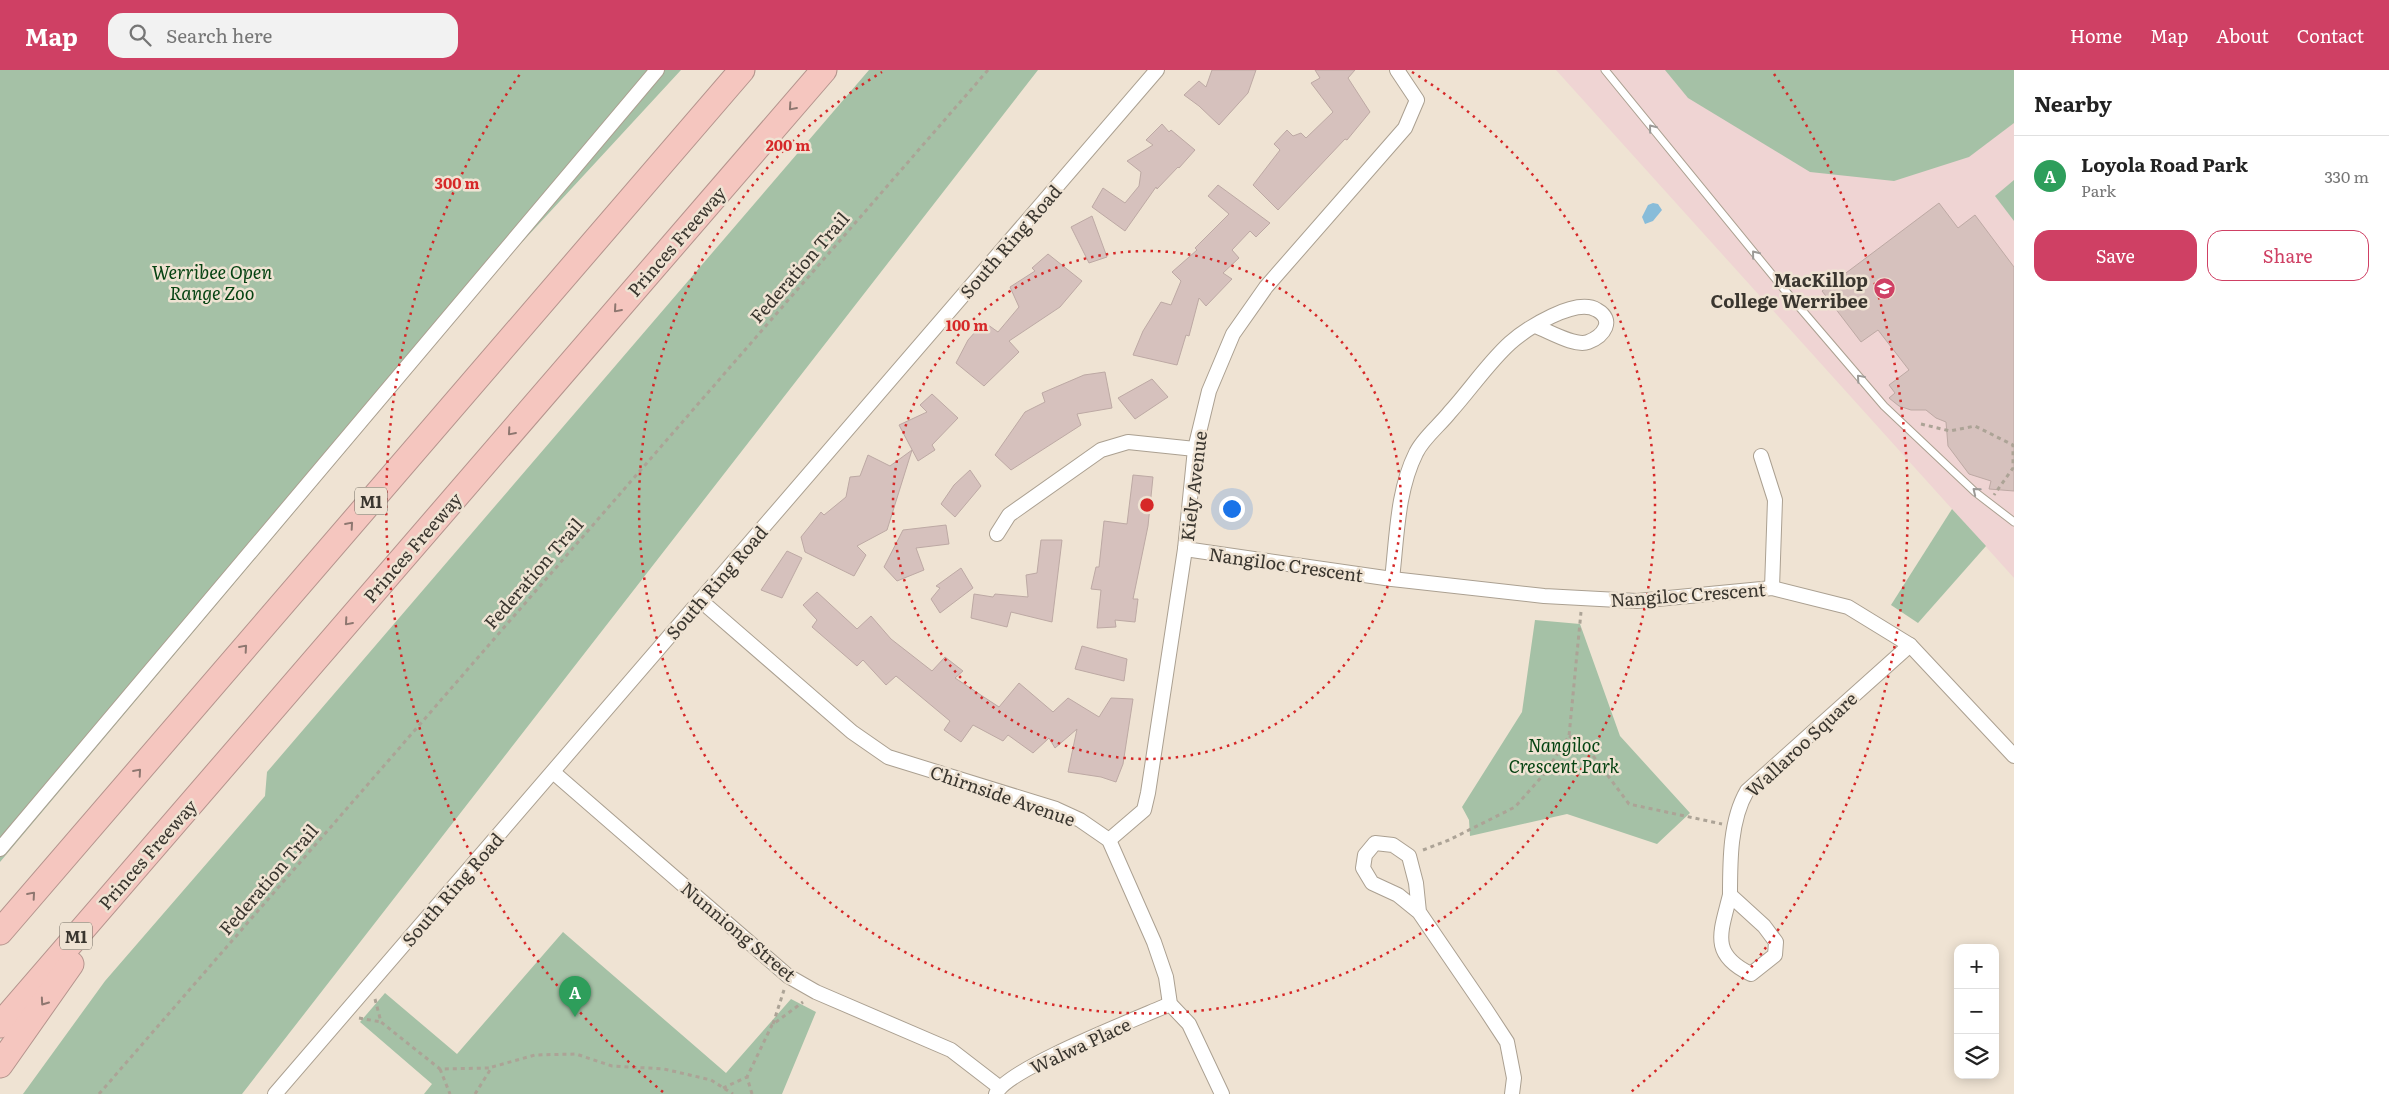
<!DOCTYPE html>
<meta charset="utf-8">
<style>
body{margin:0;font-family:Literata,serif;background:#f2f2f2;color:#222}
.controls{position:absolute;right:15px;bottom:15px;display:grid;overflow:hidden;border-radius:10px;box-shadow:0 2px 12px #0003}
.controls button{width:45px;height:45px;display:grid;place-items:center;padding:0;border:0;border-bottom:1px solid #e0e0e0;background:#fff;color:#222;font:25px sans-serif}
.you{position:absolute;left:1231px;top:438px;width:18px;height:18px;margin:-12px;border:4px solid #fff;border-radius:50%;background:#1a73e8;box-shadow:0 0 0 8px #1a73e833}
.badge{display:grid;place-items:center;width:32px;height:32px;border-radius:50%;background:#cf4064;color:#fff;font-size:16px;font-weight:700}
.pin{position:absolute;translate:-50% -41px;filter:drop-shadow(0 1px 2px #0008)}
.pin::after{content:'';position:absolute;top:26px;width:18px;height:15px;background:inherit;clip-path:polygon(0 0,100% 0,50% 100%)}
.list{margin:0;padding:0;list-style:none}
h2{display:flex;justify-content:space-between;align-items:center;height:65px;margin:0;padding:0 20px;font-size:21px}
h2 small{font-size:16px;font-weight:400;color:#767676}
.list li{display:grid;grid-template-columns:32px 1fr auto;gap:15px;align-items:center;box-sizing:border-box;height:80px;padding:0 20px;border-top:1px solid #e0e0e0}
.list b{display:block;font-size:19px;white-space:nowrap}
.list p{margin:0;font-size:16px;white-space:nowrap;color:#767676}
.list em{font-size:16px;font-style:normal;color:#767676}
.actions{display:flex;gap:10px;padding:15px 20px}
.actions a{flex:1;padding:11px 0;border:1px solid #cf4064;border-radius:15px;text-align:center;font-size:18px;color:#cf4064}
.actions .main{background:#cf4064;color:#fff}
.icon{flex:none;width:28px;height:28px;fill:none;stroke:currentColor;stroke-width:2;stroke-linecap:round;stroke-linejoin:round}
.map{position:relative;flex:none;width:2014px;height:1024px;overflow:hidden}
header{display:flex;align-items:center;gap:30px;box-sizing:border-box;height:70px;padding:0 25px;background:#cf4064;color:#fff}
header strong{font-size:24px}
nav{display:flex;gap:28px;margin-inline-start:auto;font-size:18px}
.search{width:350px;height:45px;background:#f2f2f2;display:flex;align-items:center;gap:12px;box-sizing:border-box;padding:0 18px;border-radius:15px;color:#767676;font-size:19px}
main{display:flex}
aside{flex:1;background:#fff}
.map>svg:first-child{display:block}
</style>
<header>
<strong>Map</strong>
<div class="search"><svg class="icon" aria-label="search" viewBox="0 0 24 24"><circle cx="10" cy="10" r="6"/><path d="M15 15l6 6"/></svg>Search here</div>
<nav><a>Home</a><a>Map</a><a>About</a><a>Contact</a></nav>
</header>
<main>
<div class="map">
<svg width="2014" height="1024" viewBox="0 0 2014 1024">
<rect width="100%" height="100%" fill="#efe3d3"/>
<!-- education -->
<path fill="#efd4d3" d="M1556,0H2014V508L1952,439Z"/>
<!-- green -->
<g fill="#a5c1a6">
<path d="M0,0H681L512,183L0,792Z"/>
<path d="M869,0H1038L242,1024H23L105,911L265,726L267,702Z"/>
<path d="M1665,0H2014V53L1969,87L1894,111L1810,102L1688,28Z"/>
<path d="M2014,110V151L1995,126Z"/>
<path d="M1952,439L1986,476L1918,553L1891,535Z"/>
<path d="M1535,550L1580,554L1620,666L1690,743L1657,774L1567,744L1470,766L1469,750L1462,737L1522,642Z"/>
<path d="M563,862L726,1003L791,929L816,942L782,1024H424L432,1014L360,952L385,923L457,984Z"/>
</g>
<!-- water -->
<path fill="#88bcd9" d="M1653,133L1658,134L1662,140L1653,151L1645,154L1642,147L1648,135Z"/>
<!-- building -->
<g fill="#d6c1bd" stroke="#bda9a4">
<path d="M1212,0H1256L1248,23L1219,55L1199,36L1184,25L1199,11L1206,17Z"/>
<path d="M1315,0H1355L1348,8L1370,42L1347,70L1345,69L1278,140L1253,115L1280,80L1274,74L1287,60L1293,66L1301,63L1306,68L1333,42L1311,13L1320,8Z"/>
<path d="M1162,54L1169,62L1171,60L1195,80L1179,98L1178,97L1157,119L1156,117L1125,161L1092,137L1103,118L1125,133L1139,116L1141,102L1127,91L1153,75L1146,70Z"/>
<path d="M1218,115L1270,153L1256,167L1250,161L1232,180L1239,188L1223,203L1232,209L1206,236L1199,228L1189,266L1186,265L1177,295L1133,285L1143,261L1161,232L1171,235L1181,211L1172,202L1197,180L1195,178L1229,144L1208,126Z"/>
<path d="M1939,133L1958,158L1975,145L2014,197V421L1989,419L1991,411L1969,404L1948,376L1946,352L1936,348L1926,340H1911L1899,336L1889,328L1895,323L1889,315L1909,300L1878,260L1861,272L1822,221Z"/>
<path d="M1092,146L1107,187L1089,193L1071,157Z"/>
<path d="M1048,184L1082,211L1060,237L1009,271L1019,282L984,316L956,293L968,270L984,252L998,262L1019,237L1010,217L1035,201L1032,198Z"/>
<path d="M1105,302L1112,338L1077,344L1081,355L1011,400L995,385L1025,342L1045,332L1042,323L1084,305Z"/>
<path d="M1152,309L1168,327L1135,349L1118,328Z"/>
<path d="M932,324L958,348L932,375L935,380L918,391L899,355L927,342L920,335Z"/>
<path d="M912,380L887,460L857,476L866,485L854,506L805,482L801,467L821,442L824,445L846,427L850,407L860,406L868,385L890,396Z"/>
<path d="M970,400L981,416L955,447L941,434L954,415Z"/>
<path d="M1133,405L1153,407L1148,456L1133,529H1138L1135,552L1115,550L1116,557L1097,558L1101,520L1091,519L1096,497H1099L1104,451L1127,454Z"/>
<path d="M946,455L949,474L916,478L924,500L897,511L884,497L903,460Z"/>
<path d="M1041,470H1062L1052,552L1011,542L1007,557L971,548L974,524L993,527L995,524L1028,527L1026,505L1037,503Z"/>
<path d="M787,481L802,488L782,528L761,520Z"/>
<path d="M961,498L973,518L940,543L931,529L940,518L936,516Z"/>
<path d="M817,522L857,559L871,546L891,569L932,601L945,587L963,601L955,608L999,637L1019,613L1053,642L1068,628L1099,647L1111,628L1133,629L1123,694L1116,712L1101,707L1068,702L1077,659L1055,678L1049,668L1033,683L1008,665L1003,671L973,655L961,672L944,660L950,651L896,606L886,615L863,590L857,596L812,557L817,550L803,535Z"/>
<path d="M1082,576L1127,589L1124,611L1075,599Z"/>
</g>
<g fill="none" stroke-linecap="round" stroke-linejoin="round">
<defs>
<path id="service" d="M1605,0L1783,218L1884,336L1975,422L2014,452"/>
<g id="minor">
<path d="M1761,386L1775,430L1772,518"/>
<path d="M997,464L1009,445L1101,380L1128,372L1195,379"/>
<path d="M1185,479L1392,509L1544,526L1637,531L1772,518L1848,537L1910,575L2014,686"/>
<path d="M1392,509C1397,467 1397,421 1416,383C1423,368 1440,355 1450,342C1470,320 1488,293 1510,273C1527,258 1576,227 1597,240C1615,250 1604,266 1588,272C1575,277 1549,261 1535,256"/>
<path d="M700,530L852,662L888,687L1056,739L1080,750L1109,770L1154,872L1166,907L1170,934L1189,954L1222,1024"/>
<path d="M553,702L788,906L816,922L951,980L999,1017"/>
<path d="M1109,770L1144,740L1148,723L1185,479L1195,379L1209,321L1233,264L1266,217L1405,58L1417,30L1397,0"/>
<path d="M0,779L657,0"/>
<path d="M1730,825C1721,862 1709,884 1751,904L1775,885L1776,872L1764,856L1730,825C1730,791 1730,750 1747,721L1910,575"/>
<path d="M1419,842L1416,813L1409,786L1393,775L1375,773L1365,785L1363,798L1372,813L1398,825L1419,842L1486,940L1507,972L1514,1008L1512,1024"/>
<path d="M275,1024L1157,0"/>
<path d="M996,1024C1006,999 1139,948 1170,934"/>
</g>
<g id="motorway">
<path d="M0,862L742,0"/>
<path d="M0,955L824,0"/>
<path d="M0,995L71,894"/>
</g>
</defs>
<!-- service casing -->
<use href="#service" stroke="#aba091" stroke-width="9"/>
<!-- minor casing -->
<use href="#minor" stroke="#aba091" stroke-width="16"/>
<!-- motorway casing -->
<use href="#motorway" stroke="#b4948d" stroke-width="27"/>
<!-- path -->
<g stroke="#aca396" stroke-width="3" stroke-dasharray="4 4" stroke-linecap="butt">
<path d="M1921,354L1950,361L1975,356L2013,375V398L1994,425"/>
<path d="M1569,666L1585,675L1629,734L1722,754"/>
<path d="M1423,780L1449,770L1515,737L1545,703L1569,666L1581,542"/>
<path d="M375,929L381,952L440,999L491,998"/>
<path d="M359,948L381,952"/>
<path d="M773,954L784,920"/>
<path d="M440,999L450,1024"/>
<path d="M723,1018L747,1007"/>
<path d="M99,1024L988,0"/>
<path d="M475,1024L492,997L535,985L576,984L612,996L664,999L711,1010L733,1024"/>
<path d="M752,1024L747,1007L772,955L803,932"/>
</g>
<!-- service -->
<use href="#service" stroke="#fff" stroke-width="7"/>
<!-- minor -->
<use href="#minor" stroke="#fff" stroke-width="14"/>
<!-- motorway -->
<use href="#motorway" stroke="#f5c6bf" stroke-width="25"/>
</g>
<!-- one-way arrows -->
<defs><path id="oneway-chevron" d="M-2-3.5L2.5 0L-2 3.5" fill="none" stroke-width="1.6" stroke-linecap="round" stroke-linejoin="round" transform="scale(1.25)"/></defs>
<g stroke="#8e7770">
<use href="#oneway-chevron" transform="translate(792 37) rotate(131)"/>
<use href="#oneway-chevron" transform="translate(617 239) rotate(131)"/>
<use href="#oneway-chevron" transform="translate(511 362) rotate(131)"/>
<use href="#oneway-chevron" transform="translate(350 455) rotate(-49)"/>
<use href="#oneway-chevron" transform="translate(348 552) rotate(131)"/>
<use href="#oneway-chevron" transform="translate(244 578) rotate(-49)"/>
<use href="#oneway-chevron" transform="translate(138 702) rotate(-49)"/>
<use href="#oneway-chevron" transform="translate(32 825) rotate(-49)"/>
<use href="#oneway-chevron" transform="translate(44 932) rotate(125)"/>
</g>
<g stroke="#9c9a97">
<use href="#oneway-chevron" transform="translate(1652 58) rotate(-129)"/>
<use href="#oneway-chevron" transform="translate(1755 184) rotate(-129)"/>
<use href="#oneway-chevron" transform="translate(1860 308) rotate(-131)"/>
<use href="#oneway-chevron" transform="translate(1976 421) rotate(-141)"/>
</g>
<!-- distance rings -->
<g fill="none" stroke="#d62828" stroke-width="2.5" stroke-dasharray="2.5 5">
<circle cx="1147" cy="435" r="254"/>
<path d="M1412 2A508 508 0 1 1 882 2"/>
<path d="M663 1022A761 761 0 0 1 520 4M1774 4A761 761 0 0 1 1631 1022"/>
</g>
<!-- icons -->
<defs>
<symbol id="school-disc" viewBox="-11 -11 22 22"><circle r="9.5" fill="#cf4064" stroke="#efe3d3"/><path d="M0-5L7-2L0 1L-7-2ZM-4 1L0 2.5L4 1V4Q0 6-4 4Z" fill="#fff"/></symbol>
</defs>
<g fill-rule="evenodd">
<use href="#school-disc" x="1872" y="206" width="25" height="25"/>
</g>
<g text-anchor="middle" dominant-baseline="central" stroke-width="5" stroke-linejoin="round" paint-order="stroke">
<!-- shield labels -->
<g fill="#efe3d3" stroke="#706a60" stroke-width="1">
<rect x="355" y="417.5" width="32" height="27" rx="4"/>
<rect x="60" y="852.5" width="32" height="27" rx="4"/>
</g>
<g font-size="16" font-weight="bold" fill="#3a362f">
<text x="371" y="431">M1</text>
<text x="76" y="866">M1</text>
</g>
<!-- street labels -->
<g font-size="18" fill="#3a362f" stroke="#efe3d3">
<text transform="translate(676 171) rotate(-49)">Princes Freeway</text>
<text transform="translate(1010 171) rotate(-49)">South Ring Road</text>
<text transform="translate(799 197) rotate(-49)">Federation Trail</text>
<text transform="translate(1193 416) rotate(-83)">Kiely Avenue</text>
<text transform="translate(412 477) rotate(-49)">Princes Freeway</text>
<text transform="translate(1286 494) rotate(8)">Nangiloc Crescent</text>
<text transform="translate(533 503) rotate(-49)">Federation Trail</text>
<text transform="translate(716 512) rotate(-49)">South Ring Road</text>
<text transform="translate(1688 524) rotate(-4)">Nangiloc Crescent</text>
<text transform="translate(1801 674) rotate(-43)">Wallaroo Square</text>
<text transform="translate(1003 725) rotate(19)">Chirnside Avenue</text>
<text transform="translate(147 784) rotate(-49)">Princes Freeway</text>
<text transform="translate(268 809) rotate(-49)">Federation Trail</text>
<text transform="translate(452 819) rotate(-49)">South Ring Road</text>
<text transform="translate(739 861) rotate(40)">Nunniong Street</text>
<text transform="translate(1080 975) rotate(-25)">Walwa Place</text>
</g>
<!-- park labels -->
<g font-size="18" font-style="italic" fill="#064312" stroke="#efe3d3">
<text x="212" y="201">Werribee Open<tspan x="212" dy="21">Range Zoo</tspan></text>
<text x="1564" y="674">Nangiloc<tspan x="1564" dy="21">Crescent Park</tspan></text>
</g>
<!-- poi labels -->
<g font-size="18" font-weight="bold" fill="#3a362f" stroke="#efe3d3" text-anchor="end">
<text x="1868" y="209">MacKillop<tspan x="1868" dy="21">College Werribee</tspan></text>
</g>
</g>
<circle cx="1147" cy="435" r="8" fill="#d62828" stroke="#efe3d3" stroke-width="2.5"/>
<g font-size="15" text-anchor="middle" font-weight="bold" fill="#d62828" stroke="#efe3d3" stroke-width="5" stroke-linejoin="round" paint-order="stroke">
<text x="788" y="81">200 m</text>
<text x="457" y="119">300 m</text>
<text x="967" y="261">100 m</text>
</g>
</svg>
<div class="controls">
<button>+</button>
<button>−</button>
<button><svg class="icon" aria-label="layers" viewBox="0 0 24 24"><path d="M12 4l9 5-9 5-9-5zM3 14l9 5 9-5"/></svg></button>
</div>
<div class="you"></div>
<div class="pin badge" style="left:575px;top:947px;background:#2e9e5b">A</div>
</div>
<aside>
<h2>Nearby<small></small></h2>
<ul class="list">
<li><span class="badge" style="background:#2e9e5b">A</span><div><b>Loyola Road Park</b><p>Park</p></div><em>330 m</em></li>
</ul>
<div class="actions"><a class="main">Save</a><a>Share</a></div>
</aside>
</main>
